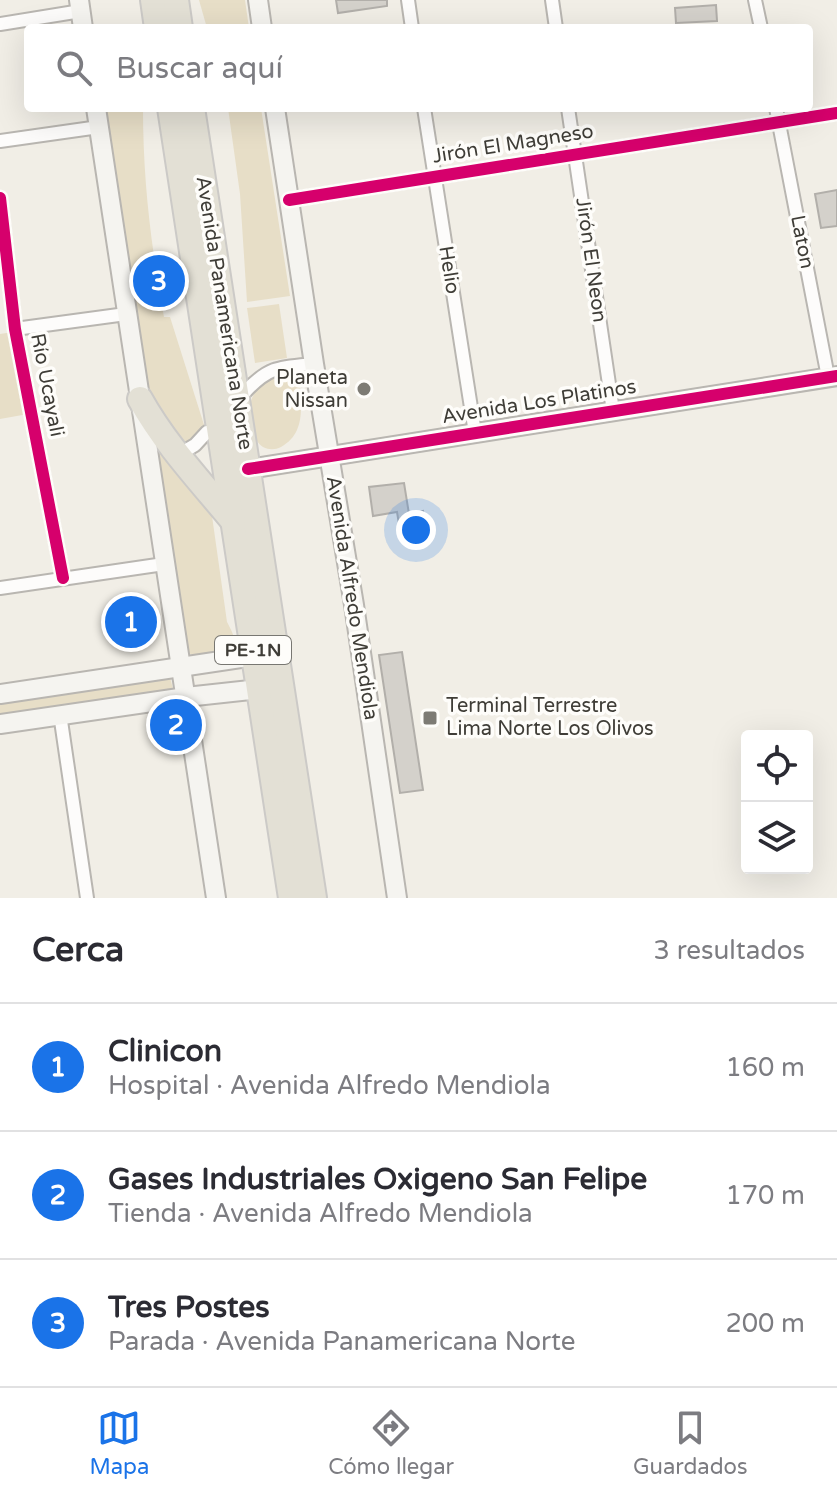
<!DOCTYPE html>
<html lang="es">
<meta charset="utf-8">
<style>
body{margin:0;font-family:"Varela Round",sans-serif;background:#f2f2f3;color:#2b2b33}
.controls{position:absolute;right:24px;bottom:24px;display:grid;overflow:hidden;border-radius:8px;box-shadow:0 8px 32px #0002}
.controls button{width:72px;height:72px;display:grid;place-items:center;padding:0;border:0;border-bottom:2px solid #e1e1e2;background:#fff;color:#2b2b33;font:40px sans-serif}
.you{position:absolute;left:416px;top:530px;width:28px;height:28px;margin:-20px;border:6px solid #fff;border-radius:50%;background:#1a73e8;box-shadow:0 0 0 12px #1a73e833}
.badge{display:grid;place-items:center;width:52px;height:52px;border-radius:50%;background:#1a73e8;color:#fff;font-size:26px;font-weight:700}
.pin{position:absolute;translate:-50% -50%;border:4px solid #fff;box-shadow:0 2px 8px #0006}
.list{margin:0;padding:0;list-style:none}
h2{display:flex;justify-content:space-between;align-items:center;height:104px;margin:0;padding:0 32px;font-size:34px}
h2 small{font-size:26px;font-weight:400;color:#7c7c81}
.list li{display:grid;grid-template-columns:52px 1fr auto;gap:24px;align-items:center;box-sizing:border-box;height:128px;padding:0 32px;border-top:2px solid #e1e1e2}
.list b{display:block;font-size:30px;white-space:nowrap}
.list p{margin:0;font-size:26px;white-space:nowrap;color:#7c7c81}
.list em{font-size:26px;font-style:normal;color:#7c7c81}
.icon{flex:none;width:44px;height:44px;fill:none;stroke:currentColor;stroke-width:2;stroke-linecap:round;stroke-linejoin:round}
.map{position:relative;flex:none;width:837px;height:898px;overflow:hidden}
.search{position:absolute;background:#fff;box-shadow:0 8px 32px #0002;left:24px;right:24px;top:24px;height:88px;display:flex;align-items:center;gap:20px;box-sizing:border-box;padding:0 28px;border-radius:8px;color:#7c7c81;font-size:30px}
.sheet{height:488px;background:#fff}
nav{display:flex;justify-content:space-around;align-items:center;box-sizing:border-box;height:112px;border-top:2px solid #e1e1e2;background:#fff;font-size:22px;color:#7c7c81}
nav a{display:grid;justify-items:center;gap:4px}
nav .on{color:#1a73e8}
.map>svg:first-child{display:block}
</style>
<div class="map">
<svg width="837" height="898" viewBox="0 0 837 898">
<rect width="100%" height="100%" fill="#f1eee6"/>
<!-- green -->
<g fill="#e7dec7">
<path d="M199,0H245L249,28H207Z"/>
<path d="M104,108H143C143,181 151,246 164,317H170L205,428C198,437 192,442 181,442L150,401Z"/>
<path d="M228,108H261L290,296L247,302L240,194Z"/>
<path d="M279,304L287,358L255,363L247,308Z"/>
<path d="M13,332L28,414L0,419V334Z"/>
<path d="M298,373C300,398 309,432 281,447C275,450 269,450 263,447C255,442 254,434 253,425C252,419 249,412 250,406C253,382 278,375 298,373Z"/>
<path d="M155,443L212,516L227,622C232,632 239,642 229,650L194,656L189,653Z"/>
<path d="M169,673L174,693L0,718V699Z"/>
</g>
<!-- building -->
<g fill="#d4d1cb" stroke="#b2afaa" stroke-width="2">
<path d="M336,0H387V6L338,13Z"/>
<path d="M716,5L717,21L676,23L675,8Z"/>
<path d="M837,190V226L821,228L815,194Z"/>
<path d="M404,483L409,514L423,511L425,525L400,530L397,512L373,516L369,487Z"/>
<path d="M149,611L151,627L114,633L111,617Z"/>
<path d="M402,652L423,790L400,793L379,655Z"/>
</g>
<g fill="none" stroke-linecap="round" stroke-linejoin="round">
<defs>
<g id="street">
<path d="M408,0L412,28"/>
<path d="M552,0L556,28"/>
<path d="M755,0L761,28"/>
<path d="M0,24L81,11"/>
<path d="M424,108L475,433"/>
<path d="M568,108L613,411"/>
<path d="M776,108L828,377"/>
<path d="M0,141L99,127"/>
<path d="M0,198L15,329L63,578"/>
<path d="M289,200L837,113"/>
<path d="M15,329L126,314"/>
<path d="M245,392C269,366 280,367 314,364"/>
<path d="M178,455L195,445L207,432"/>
<path d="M0,588L164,564"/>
<path d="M60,714L87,898"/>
</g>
<g id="secondary">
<path d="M79,0L83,28"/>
<path d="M258,0L262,28"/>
<path d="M96,108L216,898"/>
<path d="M275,108L314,364L354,605L397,898"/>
<path d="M248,469L837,376"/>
<path d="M0,694L254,656"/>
<path d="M0,724L186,697L259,689"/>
</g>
<g id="highway">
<path d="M153,0L157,28"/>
<path d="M176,0L180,28"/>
<path d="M170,108L291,898"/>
<path d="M192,108L314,898"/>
<path d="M140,399C165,444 200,481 233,521"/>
</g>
</defs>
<!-- street casing -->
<use href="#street" stroke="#b9b6b1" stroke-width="16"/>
<!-- secondary casing -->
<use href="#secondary" stroke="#b9b6b1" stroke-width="22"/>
<!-- highway casing -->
<use href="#highway" stroke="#cccac7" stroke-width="28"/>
<!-- street -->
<use href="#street" stroke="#fdfcfb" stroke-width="12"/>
<!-- secondary -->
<use href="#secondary" stroke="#f5f4f0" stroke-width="18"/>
<!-- highway -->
<use href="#highway" stroke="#e3e0d5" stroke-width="24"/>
<defs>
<g id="cycleway">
<path d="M0,198L15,329L63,578"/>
<path d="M289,200L837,113"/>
<path d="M248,469L837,376"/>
</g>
</defs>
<!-- cycleway casing -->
<use href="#cycleway" stroke="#fefdfa" stroke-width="17"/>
<!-- cycleway -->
<use href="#cycleway" stroke="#d6006c" stroke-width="12"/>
</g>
<!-- markers -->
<g fill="#7d7b74" stroke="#fefdfa" stroke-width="3">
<circle cx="364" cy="389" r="8"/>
<rect x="422" y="710" width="16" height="16" rx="4"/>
</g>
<g text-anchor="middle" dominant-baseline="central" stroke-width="7" stroke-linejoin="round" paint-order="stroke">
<!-- shield labels -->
<rect fill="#fefdfa" stroke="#787772" stroke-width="2" x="215" y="636" width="76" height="28" rx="6"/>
<g font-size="18" font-weight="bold" fill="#3f3d37">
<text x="253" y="650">PE-1N</text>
</g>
<!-- street labels -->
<g font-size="20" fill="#3f3d37" stroke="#fefdfa">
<text transform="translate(513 144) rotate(-9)">Jirón El Magneso</text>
<text transform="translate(802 242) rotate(79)">Laton</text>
<text transform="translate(591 260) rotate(82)">Jirón El Neon</text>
<text transform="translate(449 270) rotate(81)">Helio</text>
<text transform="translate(224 313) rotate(81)">Avenida Panamericana Norte</text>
<text transform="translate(47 385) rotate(79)">Río Ucayali</text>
<text transform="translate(539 402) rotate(-9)">Avenida Los Platinos</text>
<text transform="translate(352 598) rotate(81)">Avenida Alfredo Mendiola</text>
</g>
<!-- poi labels -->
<g font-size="20" fill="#3f3d37" stroke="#fefdfa" text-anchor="end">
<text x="348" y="378">Planeta<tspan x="348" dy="23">Nissan</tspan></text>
<text x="446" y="706" text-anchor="start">Terminal Terrestre<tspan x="446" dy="23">Lima Norte Los Olivos</tspan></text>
</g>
</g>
</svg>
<div class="controls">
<button><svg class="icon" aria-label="locate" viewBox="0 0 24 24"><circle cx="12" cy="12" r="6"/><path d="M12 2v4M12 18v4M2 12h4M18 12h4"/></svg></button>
<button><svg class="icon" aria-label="layers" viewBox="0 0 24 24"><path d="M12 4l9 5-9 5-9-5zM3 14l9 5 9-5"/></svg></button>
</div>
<div class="you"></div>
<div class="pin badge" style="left:131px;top:622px">1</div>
<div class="pin badge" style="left:176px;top:725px">2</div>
<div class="pin badge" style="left:159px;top:281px">3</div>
<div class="search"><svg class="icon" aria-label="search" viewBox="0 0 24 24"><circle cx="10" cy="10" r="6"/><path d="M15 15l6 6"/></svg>Buscar aquí</div>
</div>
<section class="sheet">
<h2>Cerca<small>3 resultados</small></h2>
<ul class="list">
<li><span class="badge">1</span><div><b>Clinicon</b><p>Hospital · Avenida Alfredo Mendiola</p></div><em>160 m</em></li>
<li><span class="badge">2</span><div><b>Gases Industriales Oxigeno San Felipe</b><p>Tienda · Avenida Alfredo Mendiola</p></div><em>170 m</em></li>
<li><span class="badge">3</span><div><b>Tres Postes</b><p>Parada · Avenida Panamericana Norte</p></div><em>200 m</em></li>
</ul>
</section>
<nav>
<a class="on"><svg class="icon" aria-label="map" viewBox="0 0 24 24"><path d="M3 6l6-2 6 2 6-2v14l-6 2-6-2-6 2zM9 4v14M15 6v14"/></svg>Mapa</a>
<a><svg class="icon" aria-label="directions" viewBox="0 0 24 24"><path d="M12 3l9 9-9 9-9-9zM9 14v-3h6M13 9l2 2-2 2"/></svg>Cómo llegar</a>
<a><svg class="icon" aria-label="saved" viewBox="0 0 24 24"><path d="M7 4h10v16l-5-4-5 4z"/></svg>Guardados</a>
</nav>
